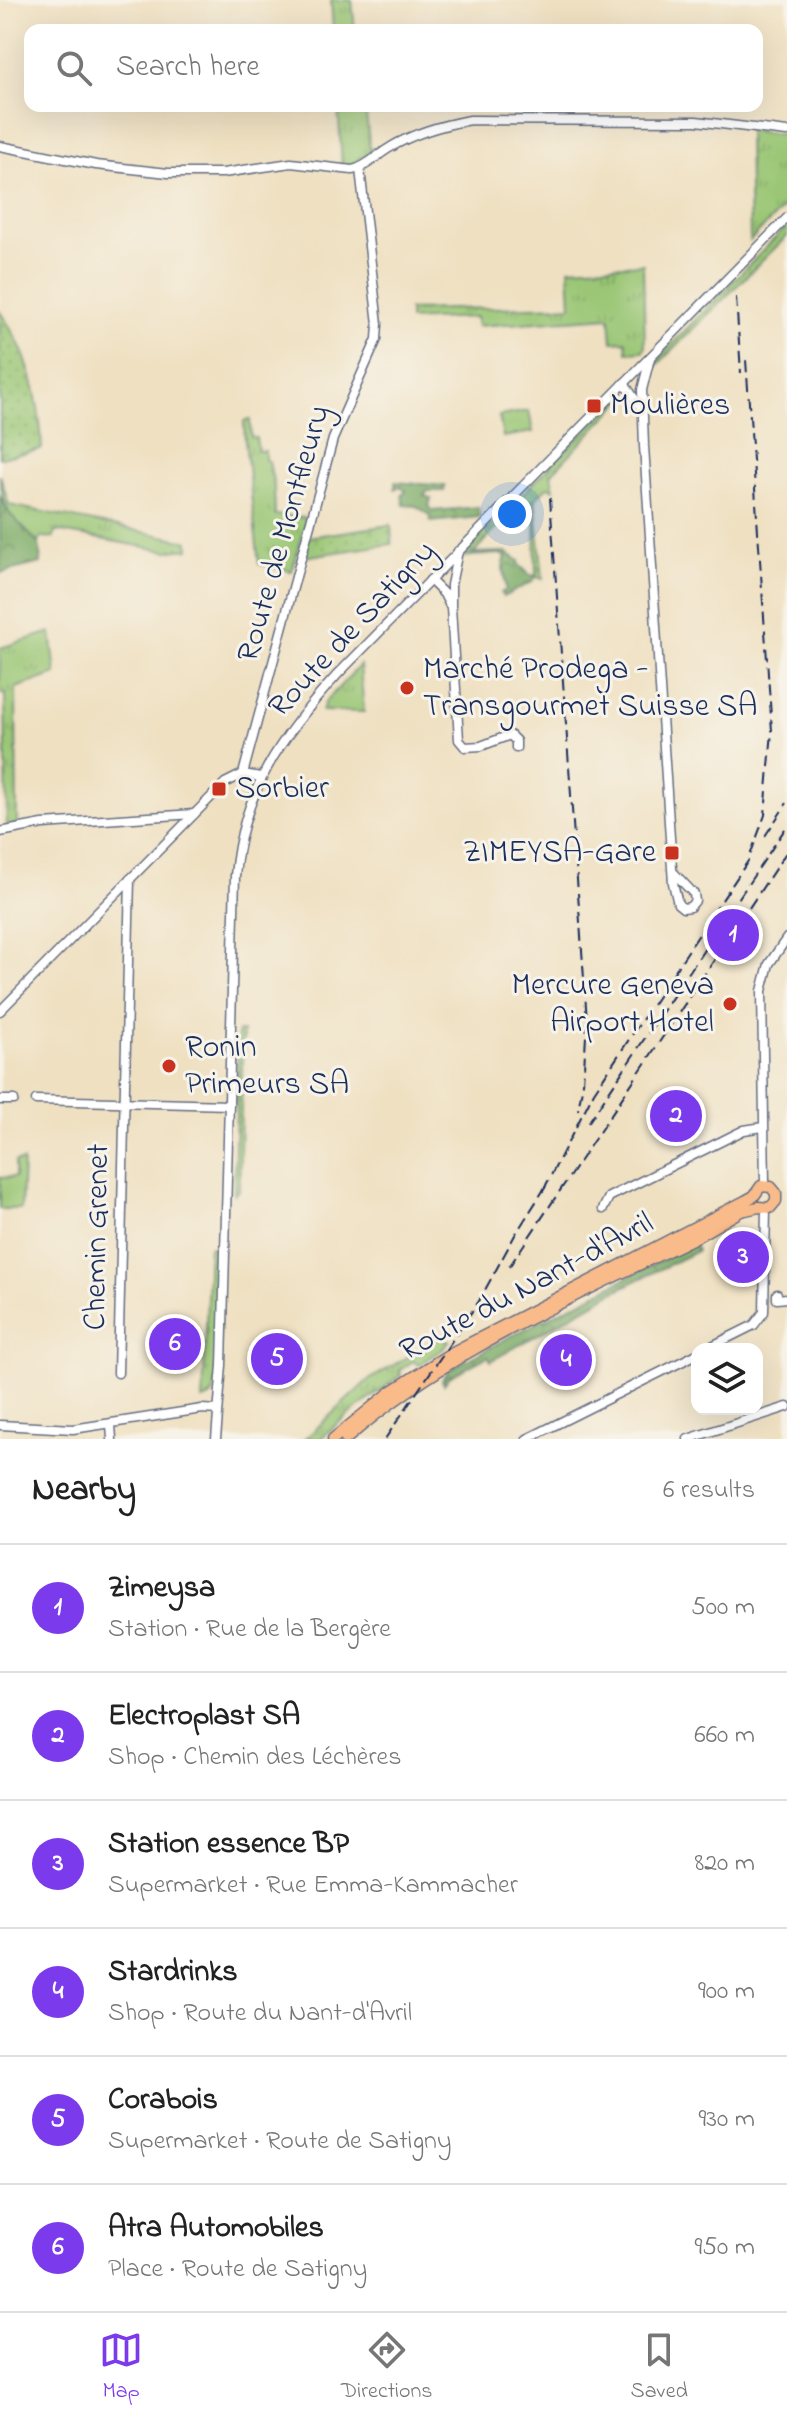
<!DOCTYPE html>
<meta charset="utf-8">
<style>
body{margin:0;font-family:"Indie Flower",sans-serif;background:#f2f2f2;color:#222}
.controls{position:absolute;right:24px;bottom:24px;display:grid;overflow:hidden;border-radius:16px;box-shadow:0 8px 32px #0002}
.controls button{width:72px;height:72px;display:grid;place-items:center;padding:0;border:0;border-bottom:2px solid #e0e0e0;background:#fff;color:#222;font:40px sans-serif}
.you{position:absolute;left:512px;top:514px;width:28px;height:28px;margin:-20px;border:6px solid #fff;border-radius:50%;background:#1a73e8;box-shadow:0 0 0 12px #1a73e833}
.badge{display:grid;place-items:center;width:52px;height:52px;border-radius:50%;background:#7c3aed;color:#fff;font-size:26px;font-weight:700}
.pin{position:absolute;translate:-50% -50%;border:4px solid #fff;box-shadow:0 2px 8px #0006}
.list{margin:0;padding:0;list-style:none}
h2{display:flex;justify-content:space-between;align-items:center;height:104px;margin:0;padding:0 32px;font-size:34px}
h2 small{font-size:26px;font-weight:400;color:#767676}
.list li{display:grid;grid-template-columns:52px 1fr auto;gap:24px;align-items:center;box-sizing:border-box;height:128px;padding:0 32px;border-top:2px solid #e0e0e0}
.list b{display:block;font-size:30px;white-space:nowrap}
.list p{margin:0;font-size:26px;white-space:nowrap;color:#767676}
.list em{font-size:26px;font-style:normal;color:#767676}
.icon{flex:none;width:44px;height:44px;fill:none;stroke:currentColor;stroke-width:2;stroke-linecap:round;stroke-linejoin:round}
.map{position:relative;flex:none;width:787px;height:1439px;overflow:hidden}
.search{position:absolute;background:#fff;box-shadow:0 8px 32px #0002;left:24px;right:24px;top:24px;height:88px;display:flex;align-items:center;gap:20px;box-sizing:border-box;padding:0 28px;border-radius:16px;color:#767676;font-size:30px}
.sheet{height:872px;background:#fff}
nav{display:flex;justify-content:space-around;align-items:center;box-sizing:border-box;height:112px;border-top:2px solid #e0e0e0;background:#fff;font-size:22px;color:#767676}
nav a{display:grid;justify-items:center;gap:4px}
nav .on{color:#7c3aed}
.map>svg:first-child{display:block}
</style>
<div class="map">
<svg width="787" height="1439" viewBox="0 0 787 1439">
<defs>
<pattern id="grass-tufts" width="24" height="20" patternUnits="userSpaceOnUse" patternTransform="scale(2)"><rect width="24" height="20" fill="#9ac674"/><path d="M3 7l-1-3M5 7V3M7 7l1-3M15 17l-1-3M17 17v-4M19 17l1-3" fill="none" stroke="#84aa67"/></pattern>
<pattern id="forest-crowns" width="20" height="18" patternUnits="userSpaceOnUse" patternTransform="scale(2)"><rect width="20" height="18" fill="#7bab66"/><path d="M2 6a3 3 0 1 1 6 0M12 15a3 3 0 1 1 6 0" fill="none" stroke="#648c57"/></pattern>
<pattern id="park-dots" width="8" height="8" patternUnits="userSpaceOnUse" patternTransform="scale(2)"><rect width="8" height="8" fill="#9ac674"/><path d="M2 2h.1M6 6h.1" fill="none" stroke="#84aa67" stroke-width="1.8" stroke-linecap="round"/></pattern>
</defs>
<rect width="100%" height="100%" fill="#f7f3e8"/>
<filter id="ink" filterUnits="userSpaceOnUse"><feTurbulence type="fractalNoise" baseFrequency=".0125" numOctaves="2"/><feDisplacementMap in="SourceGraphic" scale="16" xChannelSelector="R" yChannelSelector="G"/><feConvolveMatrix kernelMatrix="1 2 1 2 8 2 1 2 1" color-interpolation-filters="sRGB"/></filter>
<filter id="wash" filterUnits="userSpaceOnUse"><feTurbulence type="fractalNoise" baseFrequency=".006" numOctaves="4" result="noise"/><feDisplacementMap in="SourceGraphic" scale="32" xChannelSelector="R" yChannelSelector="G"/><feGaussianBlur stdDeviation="1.8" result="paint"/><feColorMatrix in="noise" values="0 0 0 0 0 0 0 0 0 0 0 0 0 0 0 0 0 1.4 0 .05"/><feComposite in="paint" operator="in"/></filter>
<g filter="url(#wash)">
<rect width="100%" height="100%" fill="#efe0c1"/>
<!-- grass -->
<g fill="url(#grass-tufts)" stroke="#5a7a69" stroke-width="2">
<path d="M331,0H352L355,30H333Z"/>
<path d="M338,106H365L370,150L379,147L380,149L358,159L355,166L338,165L342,164Z"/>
<path d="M748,130L787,135V204L750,241Z"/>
<path d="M784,229H787V236L651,371L661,355Z"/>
<path d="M643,264L645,348L642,351L627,352L626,341L612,342L610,317L477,326L476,317L409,320V310L571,306L569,268Z"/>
<path d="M624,398L551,474L554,489L547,487L535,499L543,579L536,577L535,512L532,500L506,518L471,556L464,557L486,531L608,408L618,399Z"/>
<path d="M250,420L251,437L256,438L258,451H265V460L269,461L274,487L275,515L307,518L292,571L259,564L245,441L244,421Z"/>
<path d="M0,475L9,505L188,541L189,549L167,551L56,531L54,537L40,538L39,544C14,520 0,511 0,475Z"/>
<path d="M51,632L56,674L16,688L17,824L7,827L5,693L0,694V648Z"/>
<path d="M360,665L364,712L322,711L325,702Z"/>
<path d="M238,1031L243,1032L239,1190L234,1194Z"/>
<path d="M23,1161L21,1209H0V1178L15,1177V1162Z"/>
<path d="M209,1247L219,1248C219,1270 220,1381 213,1394C210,1398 207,1399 203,1400Z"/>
<path d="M439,1337L449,1341L443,1349L419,1365L413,1361L400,1370L401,1375L337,1424L321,1439H305L366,1382Z"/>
</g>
<!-- forest -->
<g fill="url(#forest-crowns)" stroke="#4b6d62" stroke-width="2">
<path d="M395,482L445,486L444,491H428L424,495L431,499L429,506L433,511L478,507L479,517L431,522L430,515L416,506L404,505L402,495L406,491L400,486L395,489Z"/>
<path d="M0,497L9,513L39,544L41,563L0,573Z"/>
<path d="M506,552L519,561L518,564L530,575L536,576L532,582L503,597L501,593L506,590L503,567L506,556L499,554L471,556L473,553Z"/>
<path d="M694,1244L697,1251L615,1291L491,1361L488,1356L449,1377L444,1384L442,1380L449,1370L509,1337Z"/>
</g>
<!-- park -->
<g fill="url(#park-dots)" stroke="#5a7a69" stroke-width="2">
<path d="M0,312C30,352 40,400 42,449L0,458Z"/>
<path d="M391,525L392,544L303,557L308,537Z"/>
</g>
<!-- pitch -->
<path fill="#9ac674" stroke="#5a7a69" stroke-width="2" d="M529,411L533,432L503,437L499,416Z"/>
</g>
<g filter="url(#ink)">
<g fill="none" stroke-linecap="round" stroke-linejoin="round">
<defs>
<g id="minor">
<path d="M0,146L96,165L168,173H223L291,163L352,170C366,168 378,154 391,147C416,132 442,125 470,120L696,121L787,132"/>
<path d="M650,358L642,390L644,446L673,883L678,904L683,908L690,907L695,901L694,894L674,873"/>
<path d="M624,383L643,411"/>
<path d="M458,551L451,585V607L459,740L465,747L481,746L510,735L516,741V748"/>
<path d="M430,580L444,594L450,606"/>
<path d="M243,774L333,439L377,339L378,324L360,169"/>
<path d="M0,832L43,824L194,814"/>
<path d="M0,1011L225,783L243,774L261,777"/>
<path d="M0,1100H14"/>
<path d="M36,1100L229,1105"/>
<path d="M765,1185L762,991L769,964L787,938"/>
<path d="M603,1209L609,1197L744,1130L763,1127"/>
<path d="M777,1294V1299L787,1298"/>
<path d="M706,1349L754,1325L764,1312L766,1209"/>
<path d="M118,1373L130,879"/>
<path d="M0,1425L73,1429L202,1409L218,1410"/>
<path d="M111,1425L112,1439"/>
<path d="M216,1439L222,1365L235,876C242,791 282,735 338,674L787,218"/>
<path d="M527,1439L697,1354"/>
<path d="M688,1439L787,1407"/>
</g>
<path id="major" d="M333,1439L392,1391L451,1353L745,1201L754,1196L761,1186L771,1187L776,1193V1201L770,1208L759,1207L741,1211L698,1236C577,1296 449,1349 346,1439"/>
</defs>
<!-- minor casing -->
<use href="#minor" stroke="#656d81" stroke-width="11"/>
<!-- major casing -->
<use href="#major" stroke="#656d81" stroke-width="13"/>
<!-- minor -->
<use href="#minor" stroke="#fff" stroke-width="8"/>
<!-- major -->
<use href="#major" stroke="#fabb8b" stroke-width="10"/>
<!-- rail -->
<g stroke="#1b2f5e" stroke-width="2" stroke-dasharray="12 6" stroke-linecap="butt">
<path d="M736,297L741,373"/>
<path d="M550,498L587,1021L583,1083L578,1110"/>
<path d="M765,836L787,803"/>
<path d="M588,1123L787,826"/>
<path d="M543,1191L594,1092L748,861L765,815L772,731L746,360"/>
<path d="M509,1267L787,851"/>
<path d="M385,1439L479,1301L515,1235L548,1183"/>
</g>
</g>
</g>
<!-- markers -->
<g fill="#c8321e" stroke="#f7f3e8" stroke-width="3">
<rect x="586" y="398" width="16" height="16" rx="4"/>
<circle cx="407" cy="688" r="8"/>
<rect x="211" y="781" width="16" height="16" rx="4"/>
<rect x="664" y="845" width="16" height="16" rx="4"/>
<circle cx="730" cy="1004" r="8"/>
<circle cx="169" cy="1066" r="8"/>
</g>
<g text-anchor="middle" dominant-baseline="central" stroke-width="6" stroke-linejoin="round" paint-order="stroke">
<!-- poi labels -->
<g font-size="32" fill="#1b2f5e" stroke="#f7f3e8" text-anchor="start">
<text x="610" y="406">Moulières</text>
<text x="423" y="670">Marché Prodega -<tspan x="423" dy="37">Transgourmet Suisse SA</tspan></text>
<text x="235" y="789">Sorbier</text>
<text x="656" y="853" text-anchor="end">ZIMEYSA-Gare</text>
<text x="714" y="986" text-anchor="end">Mercure Geneva<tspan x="714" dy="37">Airport Hotel</tspan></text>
<text x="185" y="1048">Ronin<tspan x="185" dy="37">Primeurs SA</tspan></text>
</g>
<!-- street labels -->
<g font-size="32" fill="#1b2f5e" stroke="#f7f3e8">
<text transform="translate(285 534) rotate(-74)">Route de Montfleury</text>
<text transform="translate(353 630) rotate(-47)">Route de Satigny</text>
<text transform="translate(98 1237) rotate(-89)">Chemin Grenet</text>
<text transform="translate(527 1288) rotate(-28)">Route du Nant-d'Avril</text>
</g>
</g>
</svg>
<div class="controls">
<button><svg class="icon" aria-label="layers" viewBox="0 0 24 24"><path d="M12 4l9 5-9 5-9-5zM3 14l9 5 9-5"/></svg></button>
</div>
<div class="you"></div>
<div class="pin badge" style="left:733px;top:935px">1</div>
<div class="pin badge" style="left:676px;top:1116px">2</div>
<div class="pin badge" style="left:743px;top:1257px">3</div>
<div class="pin badge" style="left:566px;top:1360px">4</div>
<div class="pin badge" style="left:277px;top:1359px">5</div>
<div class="pin badge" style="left:175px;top:1344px">6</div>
<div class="search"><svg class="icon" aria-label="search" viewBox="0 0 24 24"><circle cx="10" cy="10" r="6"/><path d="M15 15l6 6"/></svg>Search here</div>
</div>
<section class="sheet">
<h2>Nearby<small>6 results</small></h2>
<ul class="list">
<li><span class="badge">1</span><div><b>Zimeysa</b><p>Station · Rue de la Bergère</p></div><em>500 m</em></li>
<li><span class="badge">2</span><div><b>Electroplast SA</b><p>Shop · Chemin des Léchères</p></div><em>660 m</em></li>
<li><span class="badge">3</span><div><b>Station essence BP</b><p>Supermarket · Rue Emma-Kammacher</p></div><em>820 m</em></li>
<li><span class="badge">4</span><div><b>Stardrinks</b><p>Shop · Route du Nant-d'Avril</p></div><em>900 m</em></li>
<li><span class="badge">5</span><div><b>Corabois</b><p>Supermarket · Route de Satigny</p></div><em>930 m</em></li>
<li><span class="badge">6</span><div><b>Atra Automobiles</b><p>Place · Route de Satigny</p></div><em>950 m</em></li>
</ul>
</section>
<nav>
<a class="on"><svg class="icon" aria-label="map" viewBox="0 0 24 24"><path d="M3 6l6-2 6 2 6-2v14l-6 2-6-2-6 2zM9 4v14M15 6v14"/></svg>Map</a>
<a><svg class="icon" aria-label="directions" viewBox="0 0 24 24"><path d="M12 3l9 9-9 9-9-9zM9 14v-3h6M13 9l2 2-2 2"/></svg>Directions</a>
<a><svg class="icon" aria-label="saved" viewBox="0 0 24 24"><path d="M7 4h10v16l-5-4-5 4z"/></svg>Saved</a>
</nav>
